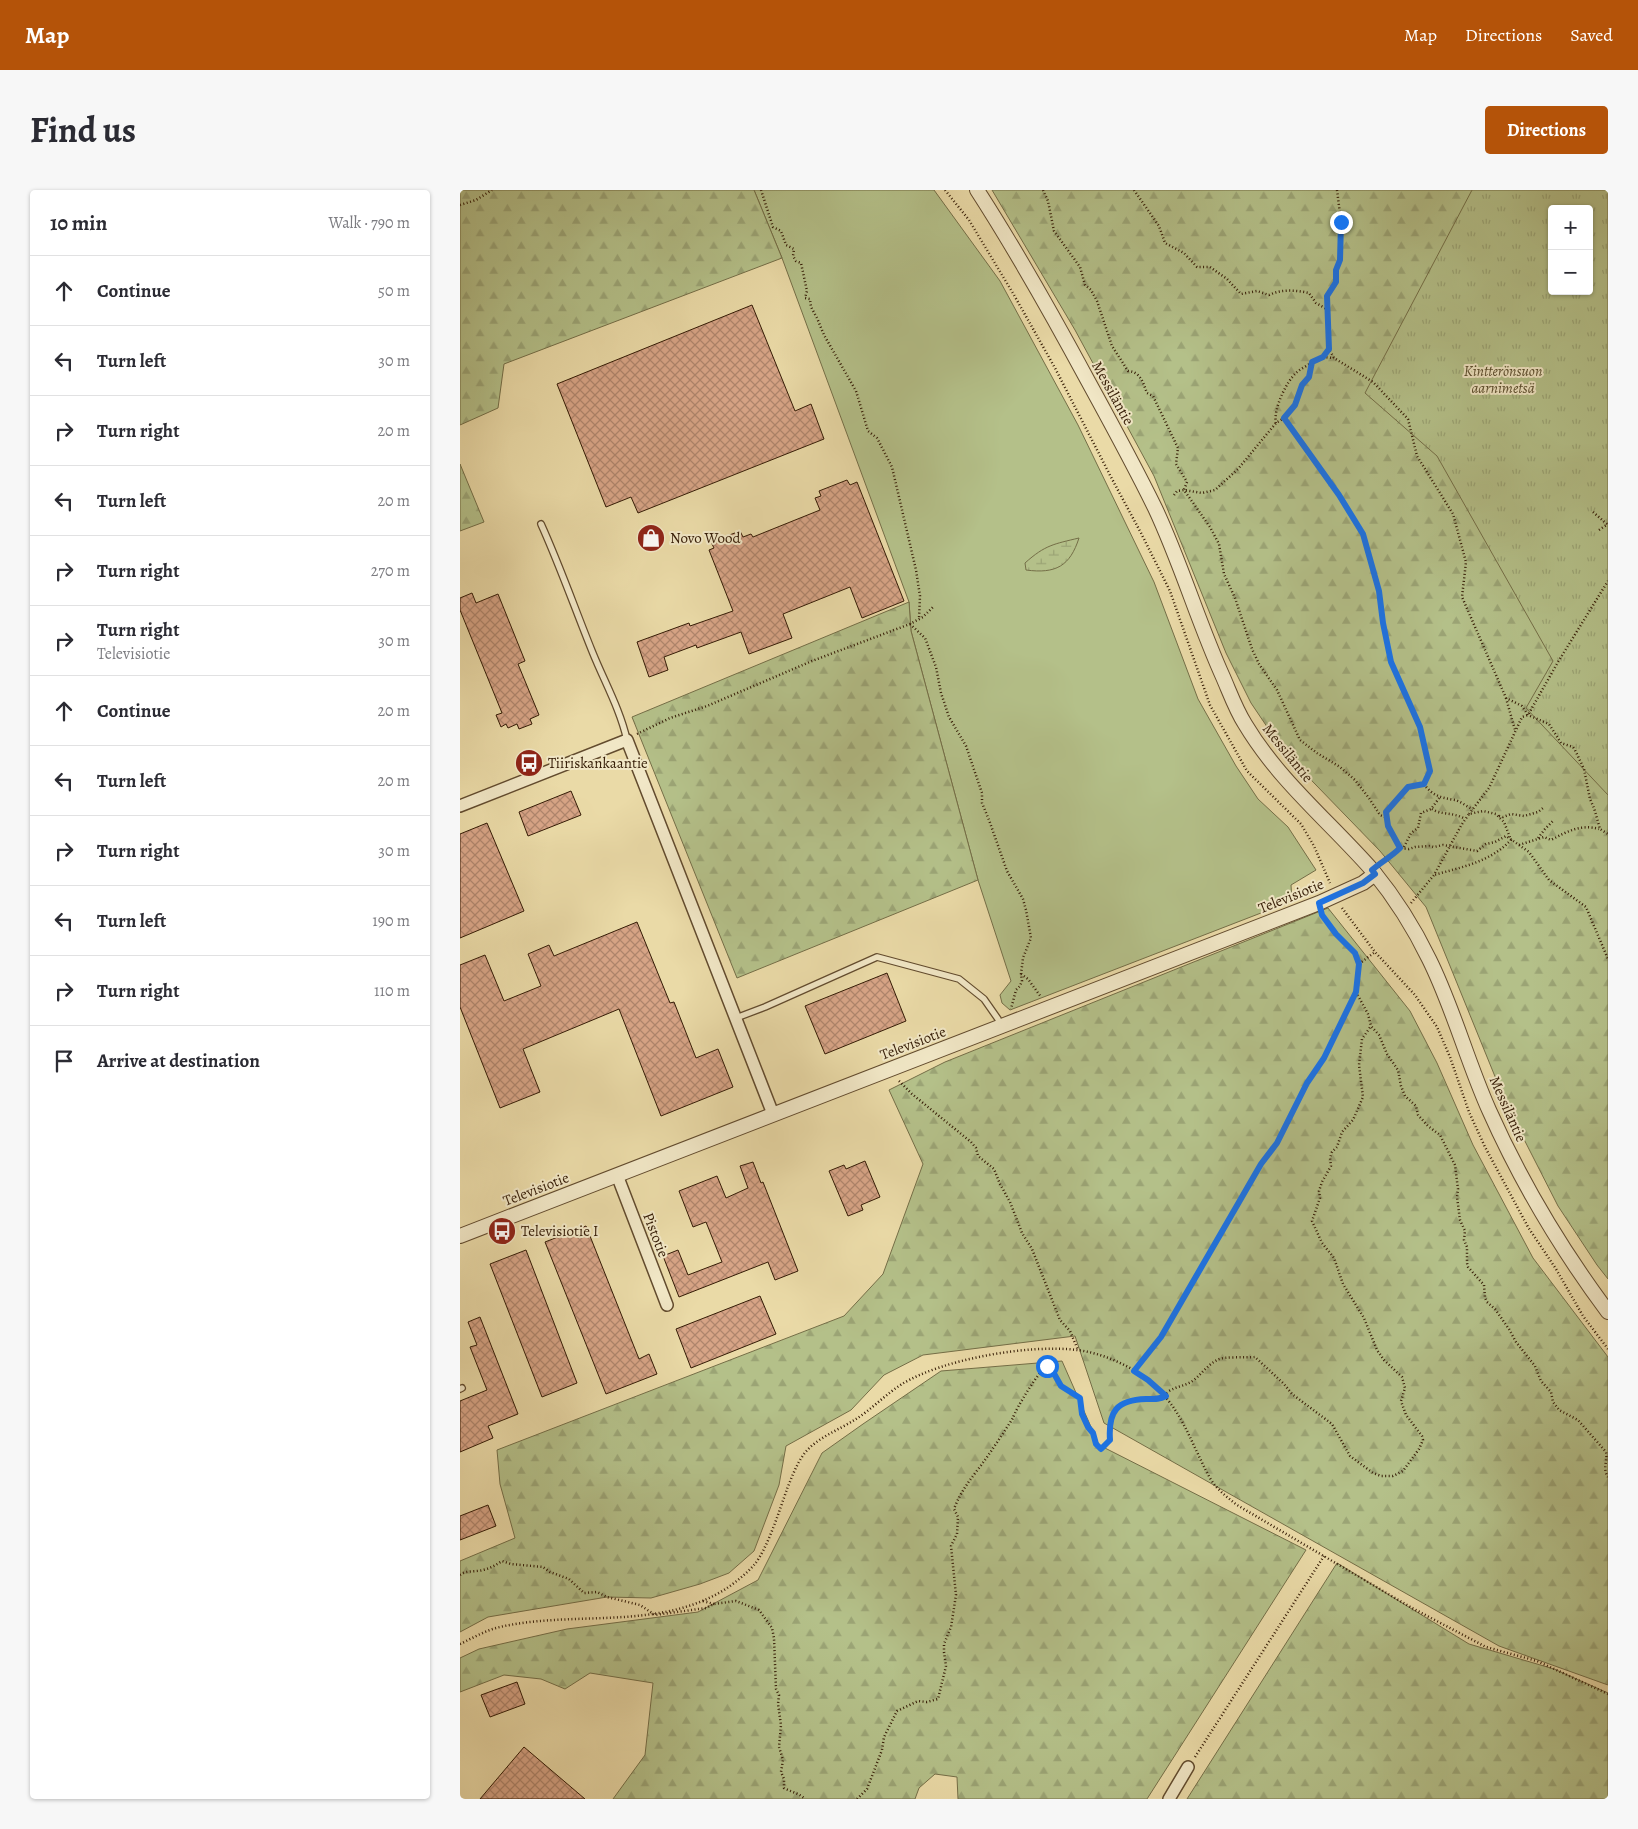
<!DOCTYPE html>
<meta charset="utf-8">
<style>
body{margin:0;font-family:Alegreya,serif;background:#f7f7f7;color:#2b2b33}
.controls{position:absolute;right:15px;top:15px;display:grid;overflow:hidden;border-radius:5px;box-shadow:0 1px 4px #0004}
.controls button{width:45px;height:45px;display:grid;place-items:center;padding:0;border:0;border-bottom:1px solid #e1e1e2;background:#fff;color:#2b2b33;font:25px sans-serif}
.stop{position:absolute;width:15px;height:15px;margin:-11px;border:4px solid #1a73e8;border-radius:50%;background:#fff}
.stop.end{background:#1a73e8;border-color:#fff;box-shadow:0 1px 5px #0008}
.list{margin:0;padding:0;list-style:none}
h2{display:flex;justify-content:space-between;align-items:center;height:65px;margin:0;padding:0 20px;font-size:21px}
h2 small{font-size:16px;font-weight:400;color:#7c7c81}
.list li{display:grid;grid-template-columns:32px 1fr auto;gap:15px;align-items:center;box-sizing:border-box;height:70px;padding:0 20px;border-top:1px solid #e1e1e2}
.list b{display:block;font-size:19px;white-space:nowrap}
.list p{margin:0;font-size:16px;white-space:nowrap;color:#7c7c81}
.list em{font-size:16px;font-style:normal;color:#7c7c81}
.icon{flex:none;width:28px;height:28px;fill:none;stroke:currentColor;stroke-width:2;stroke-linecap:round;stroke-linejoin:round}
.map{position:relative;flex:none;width:1148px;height:1609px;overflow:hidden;border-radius:5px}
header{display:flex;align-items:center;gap:30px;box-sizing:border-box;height:70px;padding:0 25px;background:#b45309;color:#fff}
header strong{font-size:24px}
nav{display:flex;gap:28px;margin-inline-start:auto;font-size:18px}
.intro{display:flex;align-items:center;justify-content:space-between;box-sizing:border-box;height:120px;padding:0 30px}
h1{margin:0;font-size:35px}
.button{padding:12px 22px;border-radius:5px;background:#b45309;color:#fff;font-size:18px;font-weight:700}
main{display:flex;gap:30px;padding:0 30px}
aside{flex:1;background:#fff;border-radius:5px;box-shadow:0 1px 4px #0004}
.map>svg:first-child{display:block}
</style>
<header>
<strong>Map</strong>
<nav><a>Map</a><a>Directions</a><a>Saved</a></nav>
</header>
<div class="intro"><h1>Find us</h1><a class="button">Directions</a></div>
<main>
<aside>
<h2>10 min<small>Walk · 790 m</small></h2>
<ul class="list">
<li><svg class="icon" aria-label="ahead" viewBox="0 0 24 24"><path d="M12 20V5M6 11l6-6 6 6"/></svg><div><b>Continue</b></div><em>50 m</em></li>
<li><svg class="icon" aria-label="left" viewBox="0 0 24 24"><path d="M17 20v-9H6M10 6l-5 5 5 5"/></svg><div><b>Turn left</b></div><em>30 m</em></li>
<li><svg class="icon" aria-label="right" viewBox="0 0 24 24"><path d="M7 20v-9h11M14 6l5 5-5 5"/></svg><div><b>Turn right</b></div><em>20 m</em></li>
<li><svg class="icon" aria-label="left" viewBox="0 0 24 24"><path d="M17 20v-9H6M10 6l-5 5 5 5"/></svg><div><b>Turn left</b></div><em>20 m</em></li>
<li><svg class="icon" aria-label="right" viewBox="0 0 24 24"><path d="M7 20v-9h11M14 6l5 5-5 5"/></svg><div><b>Turn right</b></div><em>270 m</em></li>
<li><svg class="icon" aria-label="right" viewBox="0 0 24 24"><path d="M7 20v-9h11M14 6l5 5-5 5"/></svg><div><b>Turn right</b><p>Televisiotie</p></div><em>30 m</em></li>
<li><svg class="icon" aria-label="ahead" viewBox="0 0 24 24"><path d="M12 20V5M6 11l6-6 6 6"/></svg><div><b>Continue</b></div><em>20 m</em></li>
<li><svg class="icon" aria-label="left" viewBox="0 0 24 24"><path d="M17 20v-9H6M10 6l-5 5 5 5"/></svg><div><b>Turn left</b></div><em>20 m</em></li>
<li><svg class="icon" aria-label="right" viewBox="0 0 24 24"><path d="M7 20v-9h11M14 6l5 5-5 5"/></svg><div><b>Turn right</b></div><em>30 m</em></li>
<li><svg class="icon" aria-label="left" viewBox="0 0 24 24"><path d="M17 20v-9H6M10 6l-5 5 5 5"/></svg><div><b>Turn left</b></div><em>190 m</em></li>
<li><svg class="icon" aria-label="right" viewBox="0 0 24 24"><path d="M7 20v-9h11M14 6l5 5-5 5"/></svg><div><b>Turn right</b></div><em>110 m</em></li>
<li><svg class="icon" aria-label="arrive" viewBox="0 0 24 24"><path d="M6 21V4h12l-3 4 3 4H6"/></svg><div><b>Arrive at destination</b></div></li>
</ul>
</aside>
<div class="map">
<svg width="1148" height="1609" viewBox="0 0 1148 1609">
<defs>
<pattern id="forest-firs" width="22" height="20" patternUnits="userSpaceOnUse" patternTransform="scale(1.25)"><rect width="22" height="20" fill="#b4c089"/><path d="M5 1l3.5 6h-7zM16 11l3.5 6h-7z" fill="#9ba475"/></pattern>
<pattern id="wetland-marsh" width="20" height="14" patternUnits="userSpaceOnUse" patternTransform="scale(1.25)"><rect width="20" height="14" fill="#b4c089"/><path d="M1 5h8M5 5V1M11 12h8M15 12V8" fill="none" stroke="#9ba475"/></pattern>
<pattern id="park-tufts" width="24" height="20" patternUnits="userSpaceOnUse" patternTransform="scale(1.25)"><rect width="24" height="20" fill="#b4c089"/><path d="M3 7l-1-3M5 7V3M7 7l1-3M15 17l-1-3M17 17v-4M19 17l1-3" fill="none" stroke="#9ba475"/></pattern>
<pattern id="building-cross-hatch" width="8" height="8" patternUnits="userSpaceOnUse" patternTransform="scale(1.25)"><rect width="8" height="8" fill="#d7a486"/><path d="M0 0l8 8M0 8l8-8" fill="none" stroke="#af856c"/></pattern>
</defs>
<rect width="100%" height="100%" fill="#eadaa7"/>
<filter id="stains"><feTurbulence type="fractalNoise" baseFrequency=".004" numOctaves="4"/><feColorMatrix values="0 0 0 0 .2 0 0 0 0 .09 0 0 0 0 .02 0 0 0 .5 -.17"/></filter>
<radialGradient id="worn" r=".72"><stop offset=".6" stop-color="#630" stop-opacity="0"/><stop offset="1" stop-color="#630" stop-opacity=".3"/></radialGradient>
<!-- grass -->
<path fill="#b4c089" stroke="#746e47" d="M294,0H474L540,91L618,235L694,392L738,509L776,576L798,609L828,637L856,680L831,695L832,711L550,820L542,813L540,805L551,791L518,690L451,441L449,412L322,68Z"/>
<!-- forest -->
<g fill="url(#forest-firs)" stroke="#746e47" fill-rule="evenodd">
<path d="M0,0H294L322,68L44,174L38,218L0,235Z"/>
<path d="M532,0H1148V1089L1137,1075L1098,1016L1047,916L966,717L920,661L824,562L791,513L766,463L694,286L615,140ZM1092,19H1129V101H1092Z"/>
<path d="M0,274L24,332L0,341Z"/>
<path d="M449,412L451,441L518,690L277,788L172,527Z"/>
<path d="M868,718L950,821L977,873L1013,955L1073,1068L1148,1167V1495L1039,1456L644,1233L615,1146L463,1165L424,1185L391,1220L326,1256L319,1295L294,1361L269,1383L240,1394L191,1408L147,1407L28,1427L0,1442V1371L55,1348L40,1294L37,1260L384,1126L423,1084L463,974L429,900L485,872Z"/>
<path d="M602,1171L639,1255L846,1360L687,1609H498L497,1587L475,1584L459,1598L455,1609H153L185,1565L193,1493L130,1483L105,1499L81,1489L44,1485L0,1502V1468L19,1459L107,1439L238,1422L298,1390L362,1263L403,1234L481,1181Z"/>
<path d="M877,1373L1009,1454L1094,1479L1148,1503V1609H727Z"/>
</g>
<!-- wetland -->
<path fill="url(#wetland-marsh)" stroke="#746e47" d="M619,348C610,376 596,384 566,380L565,373C585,355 594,354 619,348Z"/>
<!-- park -->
<path fill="url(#park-tufts)" stroke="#746e47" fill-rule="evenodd" d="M1012,0H1148V605L1066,518L1093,471L977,266L905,203ZM1092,19H1129V101H1092Z"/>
<!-- building -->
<g fill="url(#building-cross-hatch)" stroke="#341b05">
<path d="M292,115L335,221L351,214L364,249L178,323L171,307L146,317L97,194Z"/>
<path d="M387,290L390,295L397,292L444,411L402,428L390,397L323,424L332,448L289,464L281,442L237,458L236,455L204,467L208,480L189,487L177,452L229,433L230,436L273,421L249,360L254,358L251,352L280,341L283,347L291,344L293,347L360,320L355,308L361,306L359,301Z"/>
<path d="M12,403L16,413L38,404L65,471L58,474L79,525L70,529L72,534L59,539L57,534L48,538L46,534L41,537L36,525L42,523L0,420V408Z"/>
<path d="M111,601L121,625L68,646L59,622Z"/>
<path d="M27,633L64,721L0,748V644Z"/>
<path d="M177,732L210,813L214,812L236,868L258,859L273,897L201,926L159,819L63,859L80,902L40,918L0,817V775L25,765L44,811L81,796L68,764L89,755L94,766Z"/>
<path d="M427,783L446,831L365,864L345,816Z"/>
<path d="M405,971L420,1007L401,1015L403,1020L388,1026L369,981L384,975L386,979Z"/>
<path d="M293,972L301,993L303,992L338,1081L315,1090L308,1072L219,1107L203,1066L218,1060L228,1085L262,1072L246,1032L233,1037L219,1001L257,986L266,1008L288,998L280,976Z"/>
<path d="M126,1036L179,1169L189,1164L197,1184L146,1204L85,1052Z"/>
<path d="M66,1060L117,1193L82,1207L30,1074Z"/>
<path d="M300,1106L316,1144L231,1178L216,1139Z"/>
<path d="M20,1127L58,1224L28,1236L33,1248L0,1262V1211L27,1200L10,1157L17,1155L8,1132Z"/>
<path d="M28,1315L36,1336L0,1350V1326Z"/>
<path d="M57,1492L65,1514L30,1527L21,1505Z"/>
<path d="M64,1557L125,1609H20Z"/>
</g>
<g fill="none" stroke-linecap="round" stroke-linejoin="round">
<defs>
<g id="service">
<path d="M81,334C100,376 115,419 132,461C144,491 160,519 167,550"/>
<path d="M276,828L305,817L417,767L499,789L524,809L538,829L540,835"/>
<path d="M0,1199L2,1198"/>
</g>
<g id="minor">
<path d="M0,616L167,550L313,924"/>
<path d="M157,985L207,1115"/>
<path d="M709,1609L728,1577"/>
</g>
<g id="tertiary">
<path d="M517,0C557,62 593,126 628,191C651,233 674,275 695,318C721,373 738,432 763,487C770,503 776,520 785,534C819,591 870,632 913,681C935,708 954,738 969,769C993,817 1007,871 1029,920C1061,992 1101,1059 1148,1122"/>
<path d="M0,1046L859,713L903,693L915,684"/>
</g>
</defs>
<!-- service casing -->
<use href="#service" stroke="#624b2e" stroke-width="8"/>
<!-- minor casing -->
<use href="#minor" stroke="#624b2e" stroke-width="14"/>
<!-- tertiary casing -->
<use href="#tertiary" stroke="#624b2e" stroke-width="16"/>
<!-- path -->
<g stroke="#341b05" stroke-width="2.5" stroke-dasharray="1 2.5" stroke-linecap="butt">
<path d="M301,0L313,37L321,41L326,55L334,59L333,66L336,71L341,73L347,101L345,108L350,109L351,117L357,128L364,145L396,201L408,241L417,248L432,277L456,380L460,406L459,429"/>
<path d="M485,0L509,30L554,105L595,178L652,289L681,343L710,401L750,515L787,581L841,634L854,656L870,693"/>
<path d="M583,0L588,11L594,41L620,77L625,95L631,100L637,111L652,156L668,181C681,182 683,193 687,203L693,206L718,258L716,274L727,292L724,300L750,337L759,354L764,384L775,408L792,459L799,474L817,500L840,550L857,563L880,577L895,590L909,608L920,625L927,628"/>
<path d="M674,0L699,36L705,53L724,63L737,77H750L767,89L781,104L797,101L809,105C821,99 836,100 849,103L856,113L868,120"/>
<path d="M877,0L881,32L880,69L876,80V92L867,107L869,159L874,168L913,192L948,229L957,266L993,324L1006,372L1002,407L1046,508L1062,516L1068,525L1089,534L1101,553L1113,557L1115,560L1124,579L1130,609L1134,618L1140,639L1148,644"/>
<path d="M0,15L16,10L32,0"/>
<path d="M863,167L874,168"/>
<path d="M824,228L879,305L903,344L919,401L923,433L931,472L960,537L970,581L964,594"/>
<path d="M816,233C813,220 826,192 836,183C840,179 847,176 852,172"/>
<path d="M714,305L717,301L724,300L742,303L755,300L778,279L816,233L824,228L835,215L842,195L849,187L852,172L863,167L869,159"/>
<path d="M1133,322L1147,334"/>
<path d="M1139,340L1148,334"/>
<path d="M450,434L465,448L476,477L481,503L489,527L506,556L522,603V613L529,630L547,681L563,709L566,720L571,748L563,768L561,784L562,791L560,796L556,800L551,819"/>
<path d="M1046,508L1055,540"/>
<path d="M177,544L210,528L247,516L352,471L450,434L463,427L474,416"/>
<path d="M964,594C972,606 982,608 995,610C1000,611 1007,617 1013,619"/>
<path d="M972,619C980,625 994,622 1005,629"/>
<path d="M1009,624L1029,598L1062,527L1068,525L1098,472L1148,391"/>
<path d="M1039,626L1043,627L1051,624L1064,626L1078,622L1083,618"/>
<path d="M1078,648L1085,639L1094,630"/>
<path d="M1059,655L1084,647L1091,650C1108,641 1121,634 1139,639"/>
<path d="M944,657L951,643L958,638L961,623L971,619L980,607"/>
<path d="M939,658L928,636L926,622L948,597L964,594"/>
<path d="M922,672L931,667L939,658L949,659L955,657L969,656L974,657L983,655L1017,661L1026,654L1035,652L1046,646L1069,662L1089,690L1126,717L1148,769"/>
<path d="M951,713L974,685L1002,634L1009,624L1023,621L1036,624L1044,632L1051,650C1030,672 1002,677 974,685"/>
<path d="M882,718L915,762L955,805L977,837L990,867L1009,922L1025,957L1068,1037L1096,1079L1123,1126L1148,1159"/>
<path d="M899,774L915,762"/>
<path d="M561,784L568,789L581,807"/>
<path d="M896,802L908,824L911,836L919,845L927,864L938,880L941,896L945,906L956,916L958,925L968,936L980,945L995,975L998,999L997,1007L1000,1030L1005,1041L1004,1050L1007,1057V1073L1008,1077L1024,1095L1025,1108L1027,1112L1035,1119L1049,1139L1056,1152L1075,1176L1081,1191L1091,1202L1093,1212L1099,1220L1118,1230L1146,1262C1148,1271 1142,1278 1148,1287"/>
<path d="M439,891L452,904L511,952L516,958L518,966L534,979L540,994L550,1012L562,1043L572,1059L600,1130L610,1141L618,1160"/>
<path d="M673,1181L701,1147L801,974L817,953L847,893L864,868L896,802L899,774L895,763L876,744L863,726"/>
<path d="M0,1385C6,1380 16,1382 23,1380C31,1378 36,1375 42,1371L51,1374L83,1377L90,1382L109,1389L124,1403L137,1402L147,1407L180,1415L195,1425L246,1418L254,1414L276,1411L299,1420L312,1438L314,1448L316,1499L319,1505L318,1514L321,1535L319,1557L323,1570L321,1582L324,1589V1598C331,1602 339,1603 345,1609"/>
<path d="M243,1411L254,1414"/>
<path d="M0,1454C13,1448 26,1440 40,1437C114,1420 197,1441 264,1400C275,1393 286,1384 294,1375C307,1360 320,1319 327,1299C332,1287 336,1275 344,1264C356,1248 379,1240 396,1229C412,1219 426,1204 442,1194C483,1169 569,1154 617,1160C642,1163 669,1175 688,1190C722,1217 730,1252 750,1288C757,1300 767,1307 777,1315L952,1418L1026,1457L1077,1471L1148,1504"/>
<path d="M735,1567L864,1366"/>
<path d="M397,1609L407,1599L422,1560L424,1547L437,1521L458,1511L467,1512L478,1509L486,1476L484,1462V1454L491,1437L496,1405L491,1356L497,1344L498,1327L494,1319C500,1303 509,1291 519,1278C531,1262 542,1245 553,1228C555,1220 580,1179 587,1176L592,1180L601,1196L620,1208L622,1224L628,1237L633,1243L635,1254L641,1259L650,1250C649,1236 650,1224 660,1215C671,1206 686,1212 698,1210C704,1209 705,1204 709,1201C717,1196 726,1196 734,1190C742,1183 748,1175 757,1170C763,1166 786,1168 795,1167L824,1194L832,1204L872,1234L890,1266L913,1283L921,1286H933L943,1281L959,1259L963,1250L962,1246L946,1225L941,1211L945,1198L942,1187L924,1170L917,1160L904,1128L883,1094L874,1068L862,1053L852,1031L860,1008L859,1001L862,992L871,976L870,968L872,962L877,957L882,942L893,930L903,907L899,875L902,849L911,836"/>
</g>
<!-- service -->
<use href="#service" stroke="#f1e7c6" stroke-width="5.5"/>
<!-- minor -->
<use href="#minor" stroke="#f1e7c6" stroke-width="11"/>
<!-- tertiary -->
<use href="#tertiary" stroke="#f1e7c6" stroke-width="14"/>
</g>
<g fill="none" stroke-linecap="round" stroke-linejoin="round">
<!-- route -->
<path stroke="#1a73e8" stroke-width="6" d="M587,1176L592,1180L601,1196L620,1208L622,1224L628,1237L633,1243L636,1254L641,1259L650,1250C648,1221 657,1210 686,1209C694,1209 698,1210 706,1206L688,1190L674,1181L701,1147L801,974L817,953L847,893L864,868L896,802L899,774L895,763L876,744L862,725L859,713L903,693L915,684L912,680C921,672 931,667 940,658L928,636L926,622L948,597L964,594L970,581L960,537L931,472L923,433L919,401L903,344L879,305L824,228L835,215L842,195L849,187L852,172L863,167L869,159L867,106L876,92V80L880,70L881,32"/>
</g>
<!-- icons -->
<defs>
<symbol id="shop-disc" viewBox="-11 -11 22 22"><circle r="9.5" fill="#8f2418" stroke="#f1e7c6"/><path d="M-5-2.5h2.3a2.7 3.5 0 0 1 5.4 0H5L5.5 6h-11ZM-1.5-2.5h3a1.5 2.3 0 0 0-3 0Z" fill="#fff"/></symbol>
<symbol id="bus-disc" viewBox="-11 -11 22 22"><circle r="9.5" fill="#8f2418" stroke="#f1e7c6"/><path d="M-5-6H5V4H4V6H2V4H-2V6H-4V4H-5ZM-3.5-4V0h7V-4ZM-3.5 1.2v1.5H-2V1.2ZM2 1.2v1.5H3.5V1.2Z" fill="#fff"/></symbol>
</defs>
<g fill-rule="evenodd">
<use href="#shop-disc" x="175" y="332" width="32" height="32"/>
<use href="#bus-disc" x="53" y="557" width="32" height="32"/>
<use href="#bus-disc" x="26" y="1025" width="32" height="32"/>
</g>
<g text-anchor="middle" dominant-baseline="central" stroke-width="4" stroke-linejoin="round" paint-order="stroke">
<!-- park labels -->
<g font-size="15" font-style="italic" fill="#5a4d2d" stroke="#f1e7c6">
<text x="1043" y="181">Kintterönsuon<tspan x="1043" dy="17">aarnimetsä</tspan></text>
</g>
<!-- street labels -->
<g font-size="15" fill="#341b05" stroke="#f1e7c6">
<text transform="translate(653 203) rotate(61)">Messiläntie</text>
<text transform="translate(828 563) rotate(51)">Messiläntie</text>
<text transform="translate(831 706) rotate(-22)">Televisiotie</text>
<text transform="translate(453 853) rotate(-21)">Televisiotie</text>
<text transform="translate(1048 919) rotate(66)">Messiläntie</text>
<text transform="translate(76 999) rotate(-21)">Televisiotie</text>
<text transform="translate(196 1045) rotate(69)">Pistotie</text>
</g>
<!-- poi labels -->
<g font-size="15" fill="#341b05" stroke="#f1e7c6" text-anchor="start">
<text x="210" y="348">Novo Wood</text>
<text x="88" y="573">Tiiriskankaantie</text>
<text x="61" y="1041">Televisiotie I</text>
</g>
</g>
<rect width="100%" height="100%" filter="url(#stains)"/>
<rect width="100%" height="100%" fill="url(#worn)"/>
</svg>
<div class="controls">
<button>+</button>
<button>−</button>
</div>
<div class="stop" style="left:587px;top:1176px"></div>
<div class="stop end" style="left:881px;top:32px"></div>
</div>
</main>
